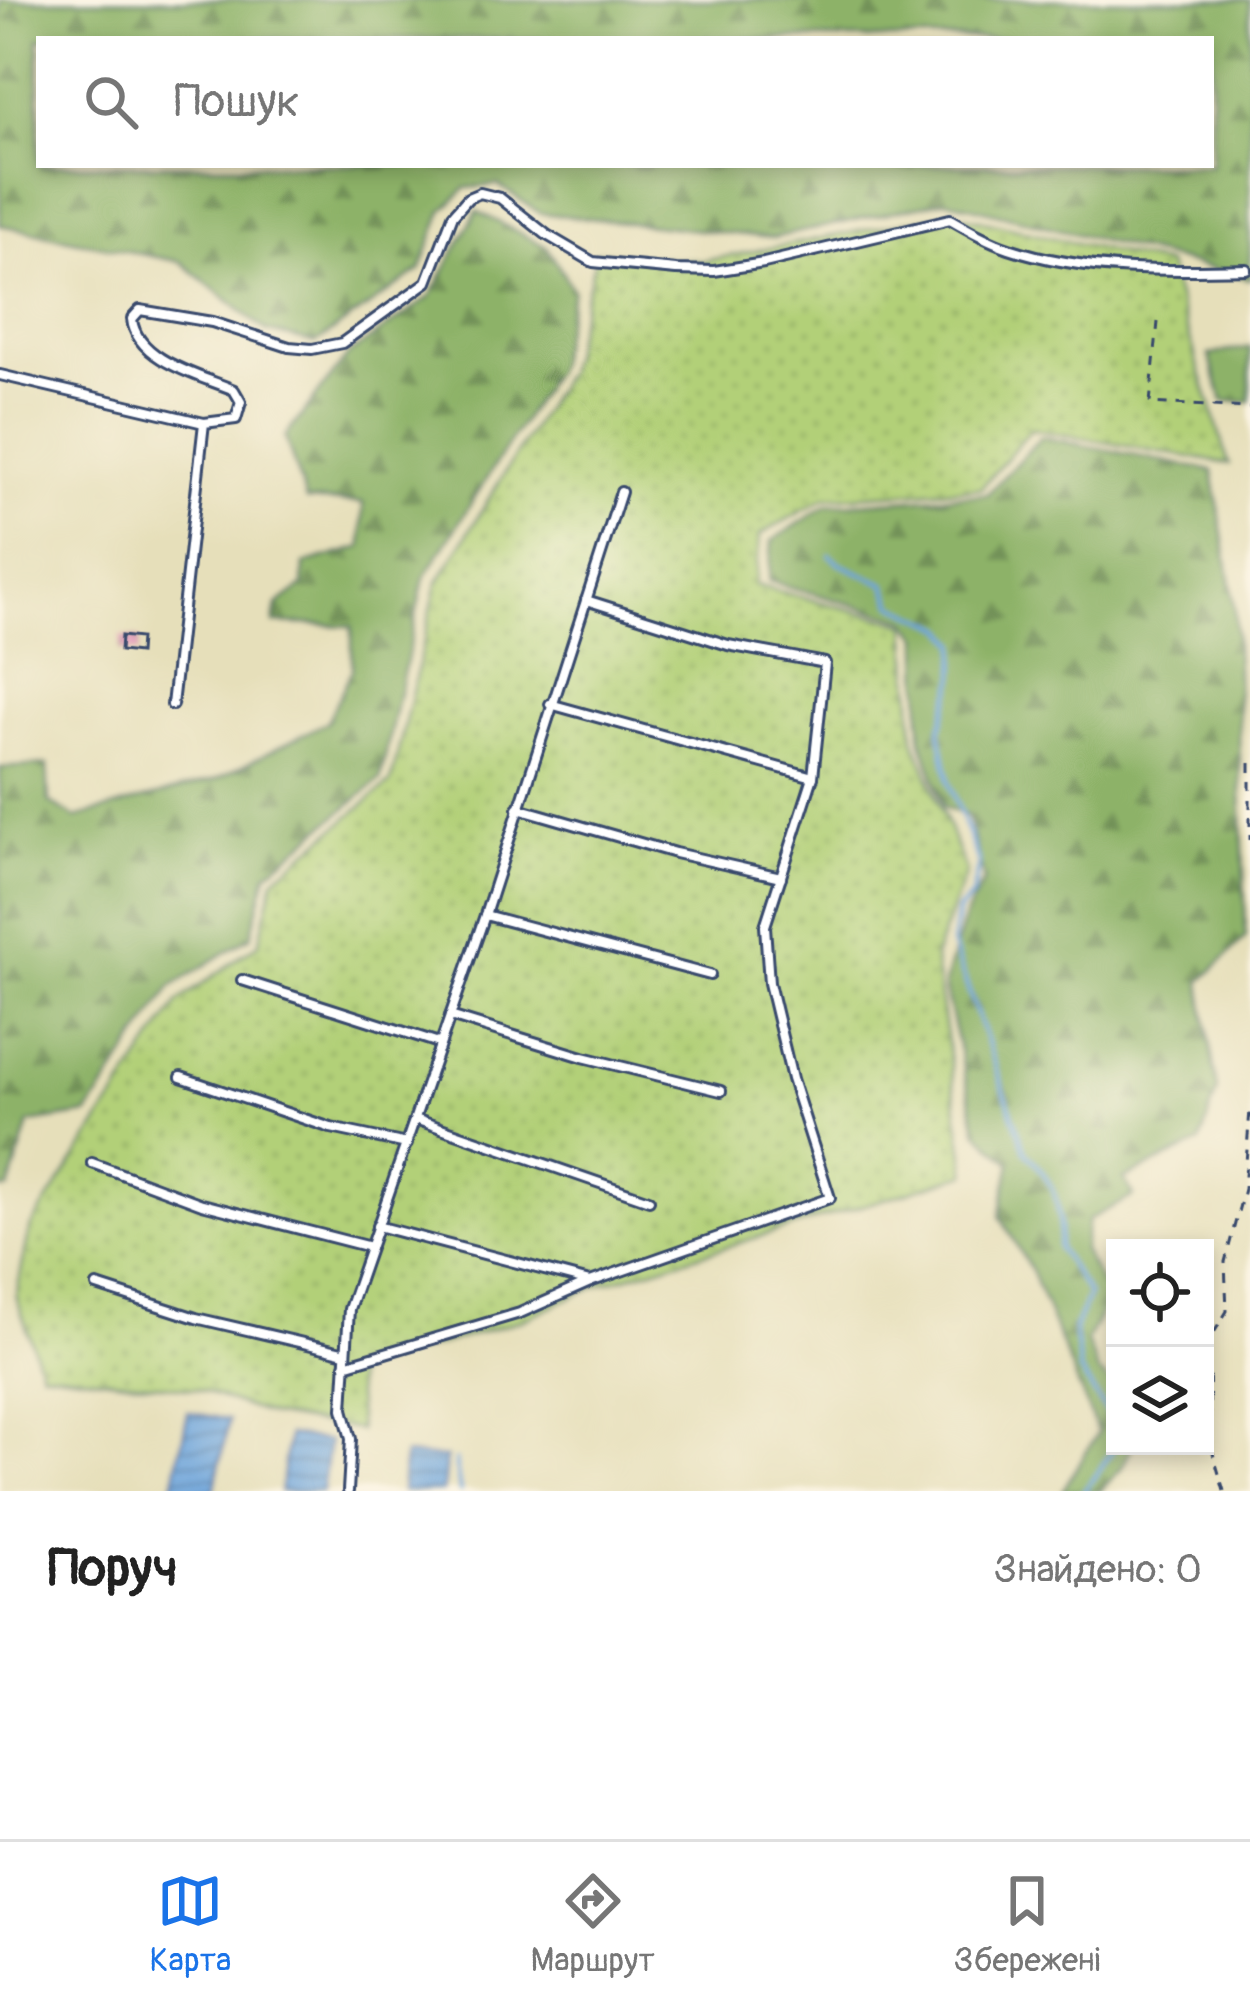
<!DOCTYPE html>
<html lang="uk">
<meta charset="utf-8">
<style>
body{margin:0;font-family:Pangolin,sans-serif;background:#f2f2f2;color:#222}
.controls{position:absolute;right:36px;bottom:36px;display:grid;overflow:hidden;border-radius:0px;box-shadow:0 6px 18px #0003}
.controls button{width:108px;height:108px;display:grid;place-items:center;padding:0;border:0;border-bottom:3px solid #e0e0e0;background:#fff;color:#222;font:60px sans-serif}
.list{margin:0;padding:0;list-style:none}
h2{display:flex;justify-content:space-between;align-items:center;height:156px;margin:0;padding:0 48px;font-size:51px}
h2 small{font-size:39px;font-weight:400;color:#767676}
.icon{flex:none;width:66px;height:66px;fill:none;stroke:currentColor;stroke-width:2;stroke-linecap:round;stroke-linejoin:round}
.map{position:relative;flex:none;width:1250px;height:1491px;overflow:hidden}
.search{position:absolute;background:#fff;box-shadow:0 6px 18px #0003;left:36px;right:36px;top:36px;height:132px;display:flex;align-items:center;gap:30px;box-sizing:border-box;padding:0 42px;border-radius:0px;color:#767676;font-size:45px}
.sheet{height:348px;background:#fff}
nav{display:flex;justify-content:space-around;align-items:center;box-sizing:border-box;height:168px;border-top:3px solid #e0e0e0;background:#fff;font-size:33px;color:#767676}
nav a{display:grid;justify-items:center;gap:6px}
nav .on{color:#1a73e8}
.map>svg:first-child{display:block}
</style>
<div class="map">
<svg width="1250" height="1491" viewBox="0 0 1250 1491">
<defs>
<pattern id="forest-firs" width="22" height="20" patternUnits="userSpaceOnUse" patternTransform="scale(3)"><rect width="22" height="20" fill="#8db268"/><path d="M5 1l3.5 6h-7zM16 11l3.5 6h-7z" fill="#729159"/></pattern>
<pattern id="garden-dots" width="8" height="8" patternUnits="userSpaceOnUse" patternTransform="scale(3)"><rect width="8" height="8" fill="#b2d078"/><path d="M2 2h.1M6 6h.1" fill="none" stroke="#98b36a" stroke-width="1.8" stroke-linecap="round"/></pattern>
<pattern id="water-rules" width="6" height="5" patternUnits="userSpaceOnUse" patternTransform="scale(3)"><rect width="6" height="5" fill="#6da4db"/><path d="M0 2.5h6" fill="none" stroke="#5986b5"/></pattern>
<pattern id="building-cross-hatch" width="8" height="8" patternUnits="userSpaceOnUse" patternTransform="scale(3)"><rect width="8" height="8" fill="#e29bb8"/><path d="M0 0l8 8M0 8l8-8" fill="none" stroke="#b67f99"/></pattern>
</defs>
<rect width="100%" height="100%" fill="#fcf5e5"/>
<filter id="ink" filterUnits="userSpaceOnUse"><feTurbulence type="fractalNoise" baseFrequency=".00833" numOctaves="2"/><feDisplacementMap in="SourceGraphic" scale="24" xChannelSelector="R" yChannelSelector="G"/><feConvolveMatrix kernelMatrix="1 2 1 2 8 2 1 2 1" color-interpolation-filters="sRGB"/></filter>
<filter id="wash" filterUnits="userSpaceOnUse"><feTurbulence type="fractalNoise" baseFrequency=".004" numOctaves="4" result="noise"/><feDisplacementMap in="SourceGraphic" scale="48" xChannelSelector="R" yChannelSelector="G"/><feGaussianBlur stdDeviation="2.7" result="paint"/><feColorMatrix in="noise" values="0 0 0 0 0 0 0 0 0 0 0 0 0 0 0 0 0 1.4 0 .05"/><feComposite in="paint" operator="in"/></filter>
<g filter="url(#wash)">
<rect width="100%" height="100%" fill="#e6dfba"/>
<!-- forest -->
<g fill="url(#forest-firs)" stroke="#547063" stroke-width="3" fill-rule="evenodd">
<path d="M0,0H1250V279L946,200L773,238L540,213L498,185L466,188L443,211L420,270L316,343L266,331L181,262L0,225ZM39,39H1211V165H39Z"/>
<path d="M477,211L547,247L573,290L554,371L424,578L380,780L267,873L251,936L171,987L88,1114L29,1123L9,1189H0V768L47,765L49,802L76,818L217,779L327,722L352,670V626L274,623L277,605L303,586L304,564L362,547L363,503L306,500L285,437L349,354L430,297Z"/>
<path d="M1250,347V402L1223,401L1209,355Z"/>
<path d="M1041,437L1213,471L1235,611L1246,937L1201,982L1217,1090L1200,1143L1124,1179L1134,1196L1088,1220L1083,1250L1109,1298L1087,1341L1098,1372L1115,1386V1446H1132L1122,1468L1100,1491H1062L1098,1433L1032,1273L1000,1216L1011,1163L978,1132L944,985L964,918L984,880L968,816L944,807L921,738L920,637L907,620L769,581L772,541L827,505L987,494Z"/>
</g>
<!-- garden -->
<path fill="url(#garden-dots)" stroke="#66806b" stroke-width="3" d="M951,213L1167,265L1229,464L1031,429L981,488L825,498L760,535L755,585L907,624L914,739L966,872L934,957L967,1174L596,1286L521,1320L354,1371L359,1430L270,1415L197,1389L41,1371L16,1296L30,1228L179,1001L259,943L274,879L391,782L437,584L565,374L597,252L703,261Z"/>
<!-- water -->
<g fill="url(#water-rules)" stroke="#446a9c" stroke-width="3">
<path d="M188,1412L229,1420L214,1491H172Z"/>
<path d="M288,1435L329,1441L322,1491H280Z"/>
<path d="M404,1455L446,1458L443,1491H401Z"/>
</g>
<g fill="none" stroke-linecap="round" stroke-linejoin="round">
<!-- stream -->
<g stroke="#6da4db" stroke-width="4.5">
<path d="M830,555L838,563L885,584L894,605L945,628L957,643L956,676L940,731L949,782L979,863L972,896L957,912L952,944L1026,1152C1055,1182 1063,1207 1058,1248L1089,1295L1074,1328L1080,1371L1115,1425"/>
<path d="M455,1461L460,1491"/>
<path d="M1084,1491L1111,1453L1115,1438"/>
</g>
</g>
<g id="blocks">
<!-- building -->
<path fill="url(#building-cross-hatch)" d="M121,636L140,638L139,653L120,651Z"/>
</g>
</g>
<g filter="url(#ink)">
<use href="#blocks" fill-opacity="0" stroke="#39496c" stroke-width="3"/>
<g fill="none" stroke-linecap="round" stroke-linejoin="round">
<defs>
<g id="service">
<path d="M0,375L204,423"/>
<path d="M550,704L813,777"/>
<path d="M172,705L204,423L236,419L241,402L234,390C202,376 136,361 132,319L140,310L212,322L289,347L312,349L342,343L427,282L453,215L468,198L480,193L500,198L547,235L593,262L676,270L714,271L764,263L950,219C969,230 988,241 1009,248C1083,273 1169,271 1246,269"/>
<path d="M518,808L675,853L781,877"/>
<path d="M485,915L710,975"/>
<path d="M242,980L439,1043"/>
<path d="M450,1016L583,1057L721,1091"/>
<path d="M181,1077L331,1128L407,1144"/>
<path d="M415,1119L649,1200"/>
<path d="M92,1163L202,1204L370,1247"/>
<path d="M377,1226L590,1282"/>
<path d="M97,1286L196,1318L346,1353"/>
<path d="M345,1365L520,1313L590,1282L830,1198L792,1079L769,983L765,926L813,777L825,663L728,645L586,600"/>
<path d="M348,1491L351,1439L343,1409L349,1309L485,915L621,492"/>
</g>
</defs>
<!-- service casing -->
<use href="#service" stroke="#39496c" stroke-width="14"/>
<!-- path -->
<g stroke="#39496c" stroke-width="3" stroke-dasharray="9 9" stroke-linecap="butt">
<path d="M1158,322L1150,403L1250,408"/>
<path d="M1250,763V840"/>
<path d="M1224,1491L1210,1443L1209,1341L1227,1311L1225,1262L1244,1189L1250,1110"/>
</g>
<!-- service -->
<use href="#service" stroke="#fff" stroke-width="8"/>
</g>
</g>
</svg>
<div class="controls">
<button><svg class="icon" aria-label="locate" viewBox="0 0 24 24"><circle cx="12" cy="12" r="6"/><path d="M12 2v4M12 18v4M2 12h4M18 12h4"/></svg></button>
<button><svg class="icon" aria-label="layers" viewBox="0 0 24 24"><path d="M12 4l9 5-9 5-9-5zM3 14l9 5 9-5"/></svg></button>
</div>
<div class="search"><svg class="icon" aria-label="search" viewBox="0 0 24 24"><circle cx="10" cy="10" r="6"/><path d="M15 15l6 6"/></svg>Пошук</div>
</div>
<section class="sheet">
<h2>Поруч<small>Знайдено: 0</small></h2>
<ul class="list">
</ul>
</section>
<nav>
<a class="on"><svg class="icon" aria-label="map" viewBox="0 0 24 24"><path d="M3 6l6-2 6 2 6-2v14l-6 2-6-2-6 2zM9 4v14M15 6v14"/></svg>Карта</a>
<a><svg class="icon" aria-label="directions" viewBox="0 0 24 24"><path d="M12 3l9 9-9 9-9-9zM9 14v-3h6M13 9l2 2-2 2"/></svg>Маршрут</a>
<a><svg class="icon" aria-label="saved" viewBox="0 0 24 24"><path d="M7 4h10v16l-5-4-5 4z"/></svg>Збережені</a>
</nav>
